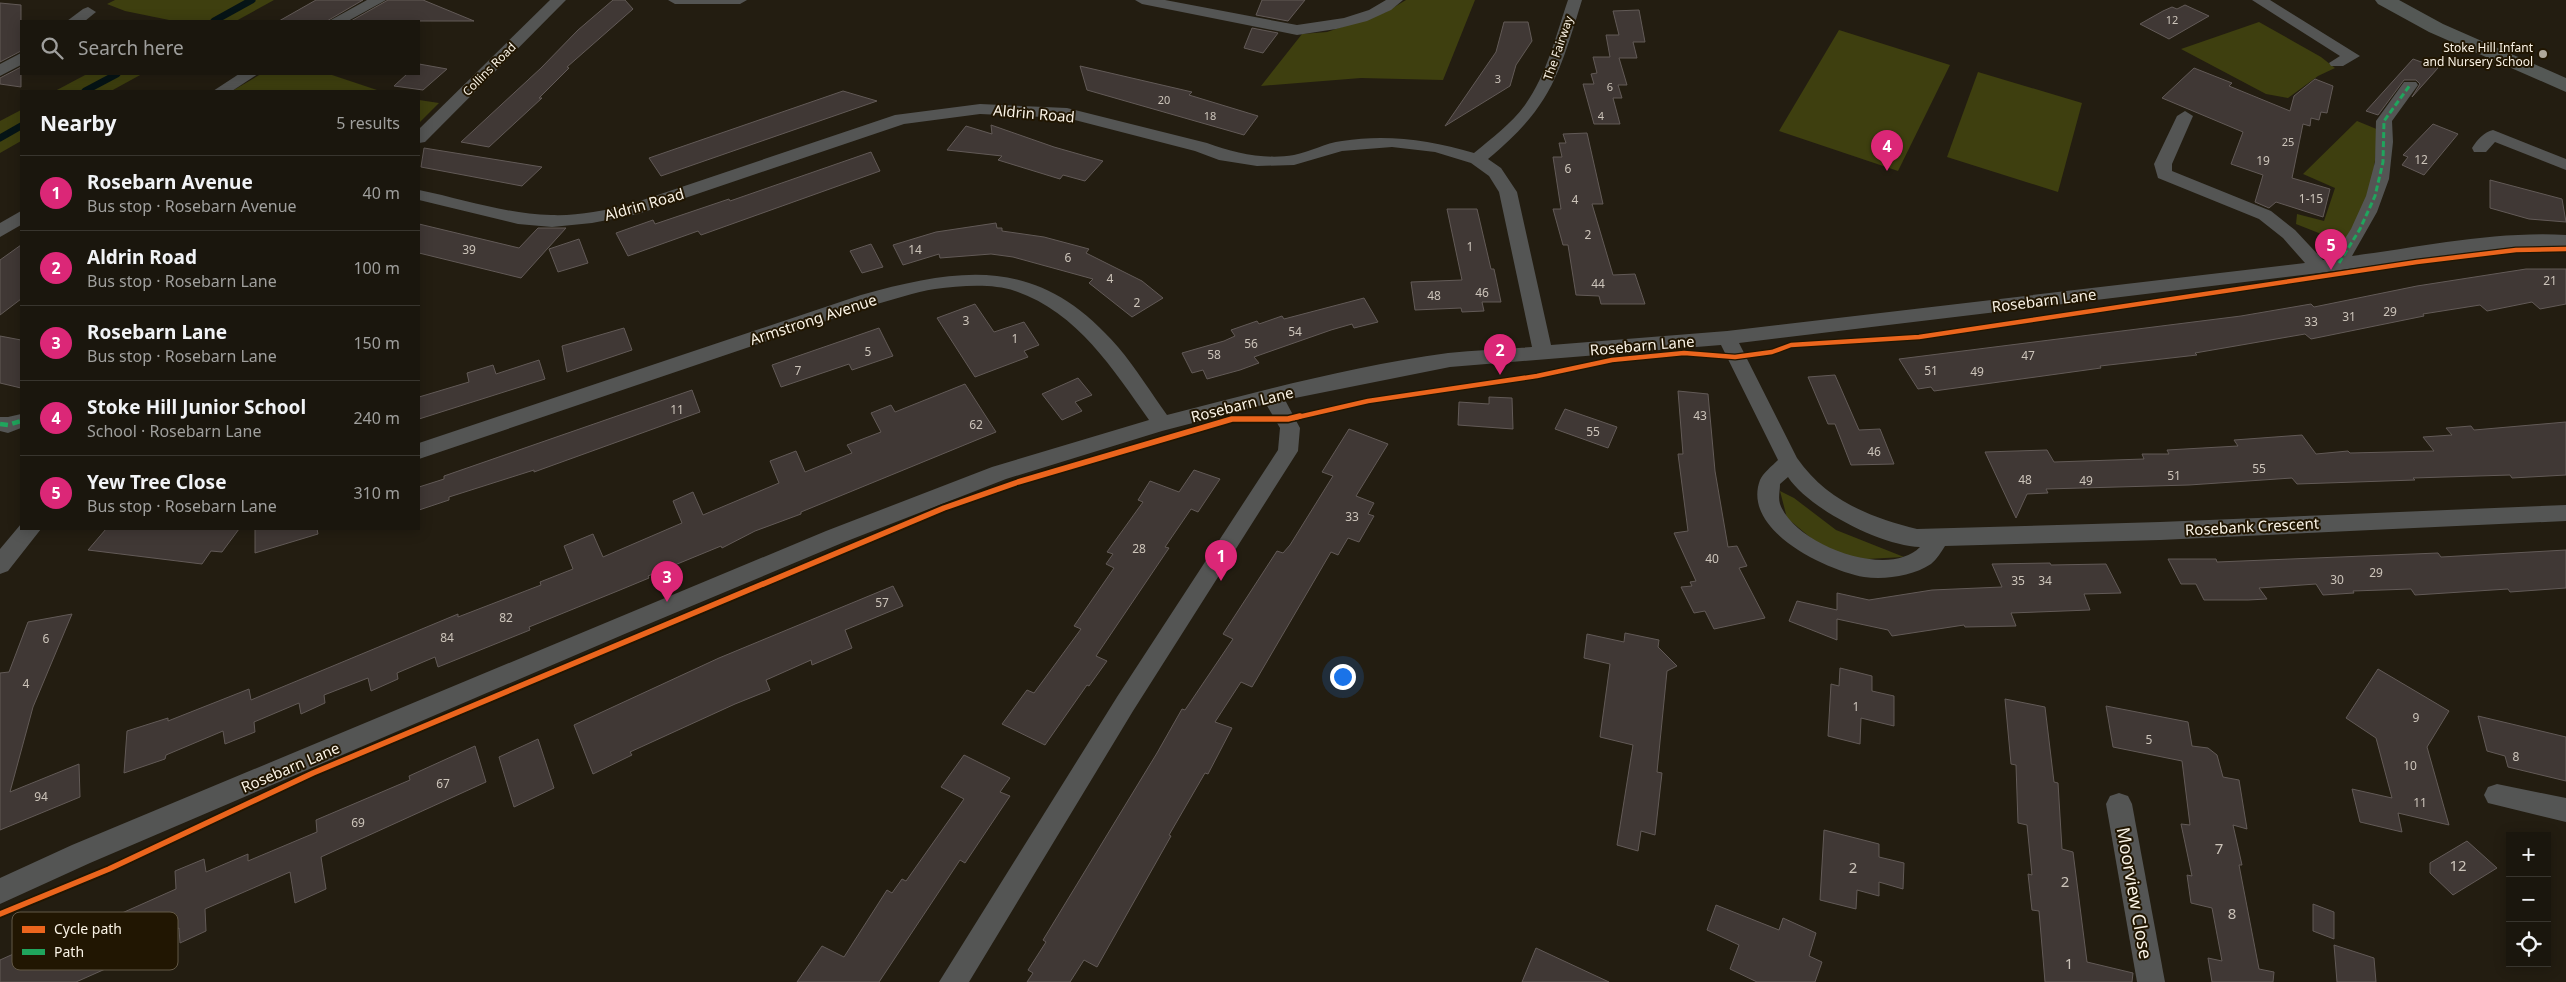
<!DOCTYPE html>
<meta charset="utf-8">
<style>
body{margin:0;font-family:"Noto Sans",sans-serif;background:#231f16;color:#f1f3f6}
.controls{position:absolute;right:15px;bottom:15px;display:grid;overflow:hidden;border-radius:0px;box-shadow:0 2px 12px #0003}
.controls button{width:45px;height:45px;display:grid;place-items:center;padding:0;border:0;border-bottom:1px solid #38352e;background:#1a160d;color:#f1f3f6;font:25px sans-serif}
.you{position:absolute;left:1342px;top:676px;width:18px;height:18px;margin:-12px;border:4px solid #fff;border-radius:50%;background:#1a73e8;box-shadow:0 0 0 8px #1a73e833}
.badge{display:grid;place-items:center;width:32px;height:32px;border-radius:50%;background:#db2777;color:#fff;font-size:16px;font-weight:700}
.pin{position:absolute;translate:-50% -41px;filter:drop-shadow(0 1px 2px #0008)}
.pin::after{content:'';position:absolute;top:26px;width:18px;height:15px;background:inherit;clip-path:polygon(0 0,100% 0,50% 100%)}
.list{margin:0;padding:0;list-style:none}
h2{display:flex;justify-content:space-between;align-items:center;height:65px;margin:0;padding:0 20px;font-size:21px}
h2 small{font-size:16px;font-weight:400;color:#9f9f9d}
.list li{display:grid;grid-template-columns:32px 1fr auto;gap:15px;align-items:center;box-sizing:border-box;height:75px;padding:0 20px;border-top:1px solid #38352e}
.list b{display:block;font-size:19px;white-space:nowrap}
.list p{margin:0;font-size:16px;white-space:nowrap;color:#9f9f9d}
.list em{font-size:16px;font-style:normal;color:#9f9f9d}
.icon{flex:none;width:28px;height:28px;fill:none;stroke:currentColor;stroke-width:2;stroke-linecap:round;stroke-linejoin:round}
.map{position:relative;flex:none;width:2566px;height:982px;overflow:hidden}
.search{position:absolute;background:#1a160d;box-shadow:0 2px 12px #0003;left:20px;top:20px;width:400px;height:55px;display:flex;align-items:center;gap:12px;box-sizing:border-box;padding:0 18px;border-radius:0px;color:#9f9f9d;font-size:19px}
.panel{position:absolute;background:#1a160d;box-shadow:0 2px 12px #0003;left:20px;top:90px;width:400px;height:440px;border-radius:0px}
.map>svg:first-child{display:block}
</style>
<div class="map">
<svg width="2566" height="982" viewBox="0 0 2566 982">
<rect width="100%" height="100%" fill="#231d11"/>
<!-- green -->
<g fill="#3e3f0f">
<path d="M115,0H274L236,21H174L125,11L107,4Z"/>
<path d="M1406,0H1475L1443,80L1361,78L1261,86L1302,34L1327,32L1386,12Z"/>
<path d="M2259,22L2321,57L2335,68L2318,76L2288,98L2266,94L2181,49Z"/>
<path d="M1839,30L1950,65L1898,171L1779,131Z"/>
<path d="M1978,72L2082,103L2058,192L1947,157Z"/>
<path d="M87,74H142L111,91H55Z"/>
<path d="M261,74H329L380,91H232Z"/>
<path d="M419,100L439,103L419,123Z"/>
<path d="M21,110V141L0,153V121Z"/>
<path d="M2357,121L2379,130L2372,183L2363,208L2344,243L2296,224L2297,214L2324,221L2335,188L2303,174Z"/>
<path d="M1780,491L1794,498L1836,530L1904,557L1867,559L1850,557L1817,543L1787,518Z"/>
</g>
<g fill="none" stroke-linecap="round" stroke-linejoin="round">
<!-- stream -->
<g stroke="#061416" stroke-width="7">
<path d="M214,21L252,0"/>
<path d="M85,91L117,74"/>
<path d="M0,138L21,126"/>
</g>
</g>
<!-- building -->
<g fill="#403835" stroke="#625a57">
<path d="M316,0H363L327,21H279Z"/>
<path d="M388,0H423L474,21H351Z"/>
<path d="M613,0H625L633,9L567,67L569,68L539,98H542L489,147L461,142L541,68L578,30Z"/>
<path d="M1262,0H1305L1288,21L1256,15Z"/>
<path d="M0,3L21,5V51L0,62Z"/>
<path d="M2185,5L2209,16L2169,39L2140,24L2163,11L2172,7L2177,9Z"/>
<path d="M1639,10L1645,42H1633L1637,58H1619L1627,85H1618L1622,98H1613L1620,124H1594L1583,84H1594L1591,74L1597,73L1593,57H1610L1606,35H1619L1613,11Z"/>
<path d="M1504,22H1528L1532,41L1516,65L1510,86L1445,126L1496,52Z"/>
<path d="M1252,28L1278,33L1263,53L1244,48Z"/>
<path d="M2413,59L2438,68L2412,97L2420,84L2416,80H2404L2378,115L2366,111Z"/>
<path d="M419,64L447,69L423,90L394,86L407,74H419Z"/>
<path d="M1080,66L1192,92L1189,95L1258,116L1244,135L1087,90Z"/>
<path d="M21,67V87L0,84V78Z"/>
<path d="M2194,68L2232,83L2229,86L2290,111L2294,96L2315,79L2333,86L2327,113L2321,112L2319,120L2311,118L2310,126L2303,124L2292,178L2330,189L2323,217L2276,202L2269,208L2255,202L2263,175L2231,164L2243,132L2162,98Z"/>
<path d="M843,91L877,101L661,176L649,158Z"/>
<path d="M2433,124L2458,134L2424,175L2402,165L2408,157L2403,155Z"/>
<path d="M991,125L1054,147L1103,161L1085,181L1063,175L1060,179L998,160L1002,156L947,150L966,126L992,134Z"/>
<path d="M1587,133L1603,204H1592L1613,275L1635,274L1645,304H1601L1599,296L1576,295L1568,245H1563L1553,209H1561L1553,157H1562L1559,143H1566L1563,134Z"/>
<path d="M424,148L542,167L522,186L421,167Z"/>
<path d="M871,152L880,171L701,235L698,231L628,256L616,233L653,220L655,224L729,199L730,201Z"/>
<path d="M2490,180L2562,199L2566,222L2529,219L2490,208Z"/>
<path d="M1447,209H1477L1491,269H1494L1501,302H1482L1484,311L1462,312L1461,308L1415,310L1411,282L1462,280Z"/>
<path d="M996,223L997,228H1002V231L1044,237L1089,249L1086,253L1142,281L1163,298L1132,317L1089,283L1093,279L1013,257L991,254L940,258L939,254L903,265L893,245L936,232Z"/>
<path d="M419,224L519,248L538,228H566L521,278L419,253Z"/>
<path d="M579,239L588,263L558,272L549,249Z"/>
<path d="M871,244L883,267L862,273L850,251Z"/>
<path d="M21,245V299L0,315V260Z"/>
<path d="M2526,269H2566V304L2540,309L2532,302L2487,311L2480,305L2423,314L2424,316L2311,339L2305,334L2195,353L2197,355L2100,366L2101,368L1934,391L1931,387L1918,389L1899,359L2241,316L2311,304L2314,307L2417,286Z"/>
<path d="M1364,298L1378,322L1354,328L1352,324L1331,330L1254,357L1259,363L1240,370L1207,379L1203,370L1192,373L1182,353L1224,341L1235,336L1231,330L1257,321L1259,324L1282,316L1284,319Z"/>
<path d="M975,304L994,332L1024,322L1039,345L1024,351L1028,357L975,377L937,318Z"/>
<path d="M624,328L632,350L567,372L562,346Z"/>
<path d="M879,328L893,356L852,370L849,364L781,387L772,365Z"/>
<path d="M0,336L21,340V388L0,383Z"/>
<path d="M539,360L545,379L419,419V397L469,382L467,373L493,365L496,374Z"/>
<path d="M1835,375L1859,430L1880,429L1894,464L1851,465L1835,424H1828L1808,377Z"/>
<path d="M1078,378L1092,395L1075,402L1082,411L1062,420L1042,394Z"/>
<path d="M965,384L996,432L801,512V514L755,531L722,548L721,546L648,576L649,578L620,590L529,627L530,630L438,667L435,657L397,673L398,679L371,691L368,678L324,695L325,703L301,714L299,703L254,722L255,732L225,744L223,731L166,755L165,759L124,773L127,731L168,718V721L249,689L251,700L458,614V617L541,585L540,582L573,569L564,546L593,534L603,557L682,523L673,501L693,492L703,515L779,483L770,461L796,451L805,472L852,453L847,445L881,432L871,413L891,405L895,412Z"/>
<path d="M692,390L700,412L534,472V470L449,497V500L419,510V487L444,479V476Z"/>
<path d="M1678,391L1708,394L1715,471L1728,547L1737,546L1747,566L1739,568L1765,618L1714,629L1705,611L1694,613L1681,587L1692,586L1690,582L1696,581L1674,533L1688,531L1678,454H1683Z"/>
<path d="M1489,397L1512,398L1513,429L1458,425L1459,402L1489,404Z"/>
<path d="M1565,409L1617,427L1608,448L1555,429Z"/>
<path d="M2566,422V475L2512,478L2510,475L2413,478L2415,480L2297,484L2292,478L2189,485L2046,489L2048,493L2027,494L2016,518L1985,452L2047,450L2054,462L2144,459L2142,454H2169L2167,450L2238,446L2234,440L2302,435L2316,454L2348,451L2350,453L2434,451L2423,437L2452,435L2446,428L2471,426L2474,430Z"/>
<path d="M1349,429L1388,444L1356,496L1374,503L1368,514L1374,516L1359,542L1348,538L1338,555L1331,552L1252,687L1241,682L1215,722L1232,728L1208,774L1205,773L1169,835L1171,836L1097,967L1084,960L1070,982H1027L1033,973L1028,970L1046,942L1043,940L1157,753L1182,709L1185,710L1233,639L1223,634L1277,551L1283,553L1290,545L1333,476L1322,472Z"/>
<path d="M1194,470L1220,479L1198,512L1191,509L1165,547L1169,548L1096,656L1107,661L1089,686L1087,685L1045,745L1002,724L1027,690L1034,693L1081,629L1074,626L1114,568L1106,564L1113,554L1107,552L1143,502L1138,500L1150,481L1179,492Z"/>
<path d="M106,529H239L222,552L211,551L202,564L88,550Z"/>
<path d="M255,529H317L318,534L255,553Z"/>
<path d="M2566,550V588L2510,592L2508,589L2415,595L2411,589L2353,591L2354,593L2323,595L2316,584L2259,588L2267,599L2248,600H2204L2196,584H2181L2168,559H2216L2217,562L2438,553L2441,557Z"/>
<path d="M2050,563L2051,565L2106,564L2121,593L2084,594L2090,610L2011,613L2016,626L1965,627L1964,625L1892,636L1888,630L1837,619V640L1789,621L1797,601L1837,610V593L1869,600L1932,590L2002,587L1992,564Z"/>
<path d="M893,586L903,606L845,630L852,648L812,665L811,660L766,680L770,690L735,704L630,752L632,755L593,774L574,725L719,658Z"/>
<path d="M72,614L33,707L10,792L79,764L80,797L0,830V673L9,672L28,622Z"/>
<path d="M1625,633L1659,640L1658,647L1677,666L1667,671L1657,772L1662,773L1655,835L1641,831L1638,851L1617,845L1633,745L1600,737L1610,664L1584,658L1587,634L1624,642Z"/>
<path d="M1840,668L1872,676V691L1894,696V726L1861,718L1860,744L1828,736L1831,684L1839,686Z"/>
<path d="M2378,669L2449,711L2427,747L2449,825L2398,813L2402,832L2360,822L2352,789L2392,798L2376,738L2346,718Z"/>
<path d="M2005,699L2045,707L2054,782L2058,783L2062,849L2073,852L2087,962L2133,973L2132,982H2045L2039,911L2032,910L2028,874L2032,875L2027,825L2018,823L2016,765L2011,764Z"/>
<path d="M2106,706L2188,722L2192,746L2208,748L2217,755L2223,777L2239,780L2247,829L2233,825L2242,865H2239L2259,969L2274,972L2273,982H2212L2208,958L2222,961L2212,908L2191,903L2187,875L2192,876L2181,824L2190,825L2182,761L2113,747Z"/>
<path d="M2478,716L2566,737V781L2508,767L2505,756L2487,751Z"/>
<path d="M538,739L554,788L514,807L499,757Z"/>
<path d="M475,746L486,782L321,857L326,889L295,903L290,872L205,909L206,931L180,943L179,928L111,958L112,966L76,982H0V960L29,947L28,940L52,929L53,947L87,932V942L110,943V946L113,917L176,889L175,871L204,859L206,872L248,854V861L317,832L316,820L410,780L409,776Z"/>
<path d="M964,755L1010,778L1000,792L1010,796L965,863L960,860L879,982H797L822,946L844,957L887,890L892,893L902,879L906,881L964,799L941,787Z"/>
<path d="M1824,830L1879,844V857L1904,863L1903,889L1879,882V896L1857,890L1856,909L1820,900Z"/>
<path d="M2467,841L2497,868L2453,895L2430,873V863Z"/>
<path d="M2313,904L2334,912V939L2313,931Z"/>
<path d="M1716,905L1779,930L1783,918L1816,933L1809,956L1822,962L1815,982H1757L1730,969L1739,945L1707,930Z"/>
<path d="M2334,945L2374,958L2376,982H2337Z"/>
<path d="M1536,948L1609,982H1522Z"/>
</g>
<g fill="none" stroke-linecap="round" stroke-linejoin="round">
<!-- street -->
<g fill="#545554" fill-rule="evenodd">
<path d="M367,0H386L348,21H329Z"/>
<path d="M550,0H566L425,142L419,143V129Z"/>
<path d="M668,0H747L740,4H675Z"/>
<path d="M1135,0H1165L1297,25L1344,18L1369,10L1386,0H1403L1391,10L1367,21L1336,29L1297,35L1142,4Z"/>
<path d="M1568,0H1582C1559,75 1551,107 1488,159L1501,168L1517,192L1551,345L1727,331L2305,263L2283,238L2259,219L2158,178L2154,164L2177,116L2185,111L2193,116L2172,164V171L2271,211L2295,230L2323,260L2332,259L2351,229L2366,196L2375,162L2376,121L2404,82H2416L2418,85L2392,121L2393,142L2389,179L2377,212L2352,256C2422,247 2495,231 2566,235V247L2549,246L2482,251L2319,273L1739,343L1797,458C1826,500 1869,517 1917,529L2160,522L2566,505V521L2160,540L1945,546C1941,552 1937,559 1931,564C1913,576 1885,580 1864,577C1827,570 1741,531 1760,480C1763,473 1772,466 1778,460L1721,345L1450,367L1285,400L1300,428L1298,451L1133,711L969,982H939L1117,697L1278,450L1280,428L1266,404L1162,431L1006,479L842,543L627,633L90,863L0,904V878L72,845L826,531L992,467L1149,420C1113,369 1077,312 1015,291C991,283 960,286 935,289C915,292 893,300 873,305L419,459V443L861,295C966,266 1040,257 1118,347C1136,368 1151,393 1167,415C1260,391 1353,366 1448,353C1476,350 1504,349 1532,347L1499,192L1489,176L1471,163L1435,152L1392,147L1342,151L1294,165L1257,166L1219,160L1195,151L1067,118L980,114L904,124L638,214L592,223L552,227L518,224L419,200V190C463,199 506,214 551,215C577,216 603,211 628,205L895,115L980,104L1067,108L1207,143C1234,153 1265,160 1294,155C1310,152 1325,143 1342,141C1387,134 1430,140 1474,153C1492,138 1511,124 1525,105C1547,74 1556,35 1568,0ZM1788,477C1809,509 1882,546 1920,547C1888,580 1794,544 1780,504C1778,498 1780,490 1780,484Z"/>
<path d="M2252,0H2270L2360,56L2343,66H2331L2329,63L2340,56Z"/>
<path d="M88,7L96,12L85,21H67L83,9Z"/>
<path d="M21,53V65L0,76V64Z"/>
<path d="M239,74H258L232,91H213Z"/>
<path d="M2493,130L2566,159V170L2495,142L2486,152H2474L2472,148C2477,140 2484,132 2493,130Z"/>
<path d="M21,211V225L0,237V223Z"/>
<path d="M21,414V428L8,433L0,431V417H8Z"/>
<path d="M21,524V529H41L8,571L0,574V549Z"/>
<path d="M2497,784L2566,798V822L2488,803L2484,795L2488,787Z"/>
<path d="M2119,793L2128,796L2132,804L2165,982H2137L2106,804L2110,796Z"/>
</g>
<!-- secondary -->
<path fill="#545855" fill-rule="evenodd" d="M2375,0H2399L2443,24L2566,78V92L2429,32L2378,4Z"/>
<!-- quiet-far1 -->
<path stroke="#20a55d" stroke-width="3" stroke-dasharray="6 3" stroke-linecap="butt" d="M2339,263L2360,229L2375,196L2383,162L2384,121L2410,85"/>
<!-- quiet -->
<path stroke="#20a55d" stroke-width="4.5" stroke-dasharray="8 4.5" stroke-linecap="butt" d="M0,424L8,425L21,421"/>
<defs>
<path id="cycleway-far1" d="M1294,418L1368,401L1537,376L1612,360L1684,353L1735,357L1772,352L1791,345L1919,337L2417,262L2516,250L2566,249"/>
<path id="cycleway" d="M0,914L109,869L313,773L944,508L1018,482L1232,419H1288L1300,416"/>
</defs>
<!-- cycleway-far1 casing -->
<use href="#cycleway-far1" stroke="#211602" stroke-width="7"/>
<!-- cycleway casing -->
<use href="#cycleway" stroke="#211602" stroke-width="9"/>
<!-- cycleway-far1 -->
<use href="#cycleway-far1" stroke="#eb651d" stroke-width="4.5"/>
<!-- cycleway -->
<use href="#cycleway" stroke="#eb651d" stroke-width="5.5"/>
</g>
<!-- markers -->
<circle fill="#afa89b" stroke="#211602" stroke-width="2" cx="2543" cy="54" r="5"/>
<g text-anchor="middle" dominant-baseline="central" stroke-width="4" stroke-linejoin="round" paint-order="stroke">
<!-- far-number labels -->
<g font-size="11" fill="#ccc4ba">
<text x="2172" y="19">12</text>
<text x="1498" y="78">3</text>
<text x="1610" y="86">6</text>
<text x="1164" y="99">20</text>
<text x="1210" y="115">18</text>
<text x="1601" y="115">4</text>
<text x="2288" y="141">25</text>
</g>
<!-- far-poi labels -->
<g font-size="12" fill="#faf3e6" stroke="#211602" text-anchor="end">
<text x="2533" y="47">Stoke Hill Infant<tspan x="2533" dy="14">and Nursery School</tspan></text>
</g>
<!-- far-street labels -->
<g font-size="12" fill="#faf3e6" stroke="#211602">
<text transform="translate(1558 48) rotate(-71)">The Fairway</text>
<text transform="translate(489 69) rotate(-45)">Collins Road</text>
</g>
<!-- number labels -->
<g font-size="12" fill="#ccc4ba">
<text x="2421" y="159">12</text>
<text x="2263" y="160">19</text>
<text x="1568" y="168">6</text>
<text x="2311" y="198">1-15</text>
<text x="1575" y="199">4</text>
<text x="1588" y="234">2</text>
<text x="1470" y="246">1</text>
<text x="469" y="249">39</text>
<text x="915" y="249">14</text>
<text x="1068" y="257">6</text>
<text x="1110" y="278">4</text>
<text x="2550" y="280">21</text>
<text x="1598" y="283">44</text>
<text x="1482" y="292">46</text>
<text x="1434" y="295">48</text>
<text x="1137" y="302">2</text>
<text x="2390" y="311">29</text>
<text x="2349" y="316">31</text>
<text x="966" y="320">3</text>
<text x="2311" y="321">33</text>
<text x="1295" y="331">54</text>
<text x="1015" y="338">1</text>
<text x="1251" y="343">56</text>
<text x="868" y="351">5</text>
<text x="1214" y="354">58</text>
<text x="2028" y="355">47</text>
<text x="798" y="370">7</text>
<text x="1931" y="370">51</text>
<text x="1977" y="371">49</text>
<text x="677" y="409">11</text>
<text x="1700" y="415">43</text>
<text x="976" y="424">62</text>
<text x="1593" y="431">55</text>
<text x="1874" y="451">46</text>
<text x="2259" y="468">55</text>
<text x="2174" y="475">51</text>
<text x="2025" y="479">48</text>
<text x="2086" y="480">49</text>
<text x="1352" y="516">33</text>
<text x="1139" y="548">28</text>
<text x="1712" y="558">40</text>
<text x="2376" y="572">29</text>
<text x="2337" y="579">30</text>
<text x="2018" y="580">35</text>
<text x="2045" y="580">34</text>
<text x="882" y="602">57</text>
<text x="506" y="617">82</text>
<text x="447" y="637">84</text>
<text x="46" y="638">6</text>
<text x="26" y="683">4</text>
<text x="1856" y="706">1</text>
<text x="2416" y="717">9</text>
<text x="2149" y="739">5</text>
<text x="2516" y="756">8</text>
<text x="2410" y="765">10</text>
<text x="443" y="783">67</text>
<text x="41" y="796">94</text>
<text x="2420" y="802">11</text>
<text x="358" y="822">69</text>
</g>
<!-- street labels -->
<g font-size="15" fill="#faf3e6" stroke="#211602">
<text transform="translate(1034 113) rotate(5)">Aldrin Road</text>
<text transform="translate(644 204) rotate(-16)">Aldrin Road</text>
<text transform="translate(2044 300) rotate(-7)">Rosebarn Lane</text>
<text transform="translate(813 319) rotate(-18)">Armstrong Avenue</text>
<text transform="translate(1642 345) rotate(-5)">Rosebarn Lane</text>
<text transform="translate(1242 404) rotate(-14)">Rosebarn Lane</text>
<text transform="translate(2252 526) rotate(-3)">Rosebank Crescent</text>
<text transform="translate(290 767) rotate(-23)">Rosebarn Lane</text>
</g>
<!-- near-number labels -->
<g font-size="15" fill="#ccc4ba">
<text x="2219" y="848">7</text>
<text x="2458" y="865">12</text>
<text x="1853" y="867">2</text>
<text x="2065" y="881">2</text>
<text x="2232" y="913">8</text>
<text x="2069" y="963">1</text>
</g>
<!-- near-street labels -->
<g font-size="18" fill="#faf3e6" stroke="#211602">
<text transform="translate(2135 893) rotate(80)">Moorview Close</text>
</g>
</g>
<!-- legend -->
<rect x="12" y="912" width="166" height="58" rx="8" fill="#211602" stroke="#625846" stroke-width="1"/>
<rect x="22" y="926" width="23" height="7" fill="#eb651d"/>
<rect x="22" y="949" width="23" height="6" fill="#20a55d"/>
<g font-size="14" fill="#faf3e6">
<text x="54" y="934">Cycle path</text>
<text x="54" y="957">Path</text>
</g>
</svg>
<div class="controls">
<button>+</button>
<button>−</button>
<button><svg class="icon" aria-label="locate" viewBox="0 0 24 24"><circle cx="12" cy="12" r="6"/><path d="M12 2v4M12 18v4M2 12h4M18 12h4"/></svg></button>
</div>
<div class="you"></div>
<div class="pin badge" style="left:1221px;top:581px">1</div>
<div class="pin badge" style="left:1500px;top:375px">2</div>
<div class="pin badge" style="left:667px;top:602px">3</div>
<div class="pin badge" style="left:1887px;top:171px">4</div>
<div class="pin badge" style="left:2331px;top:270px">5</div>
<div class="search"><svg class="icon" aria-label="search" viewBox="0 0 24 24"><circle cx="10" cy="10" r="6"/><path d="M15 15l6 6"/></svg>Search here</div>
<section class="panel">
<h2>Nearby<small>5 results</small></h2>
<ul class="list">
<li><span class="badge">1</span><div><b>Rosebarn Avenue</b><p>Bus stop · Rosebarn Avenue</p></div><em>40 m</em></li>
<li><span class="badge">2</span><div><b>Aldrin Road</b><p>Bus stop · Rosebarn Lane</p></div><em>100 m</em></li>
<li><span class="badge">3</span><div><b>Rosebarn Lane</b><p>Bus stop · Rosebarn Lane</p></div><em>150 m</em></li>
<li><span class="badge">4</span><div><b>Stoke Hill Junior School</b><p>School · Rosebarn Lane</p></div><em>240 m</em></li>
<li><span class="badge">5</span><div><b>Yew Tree Close</b><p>Bus stop · Rosebarn Lane</p></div><em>310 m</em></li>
</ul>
</section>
</div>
